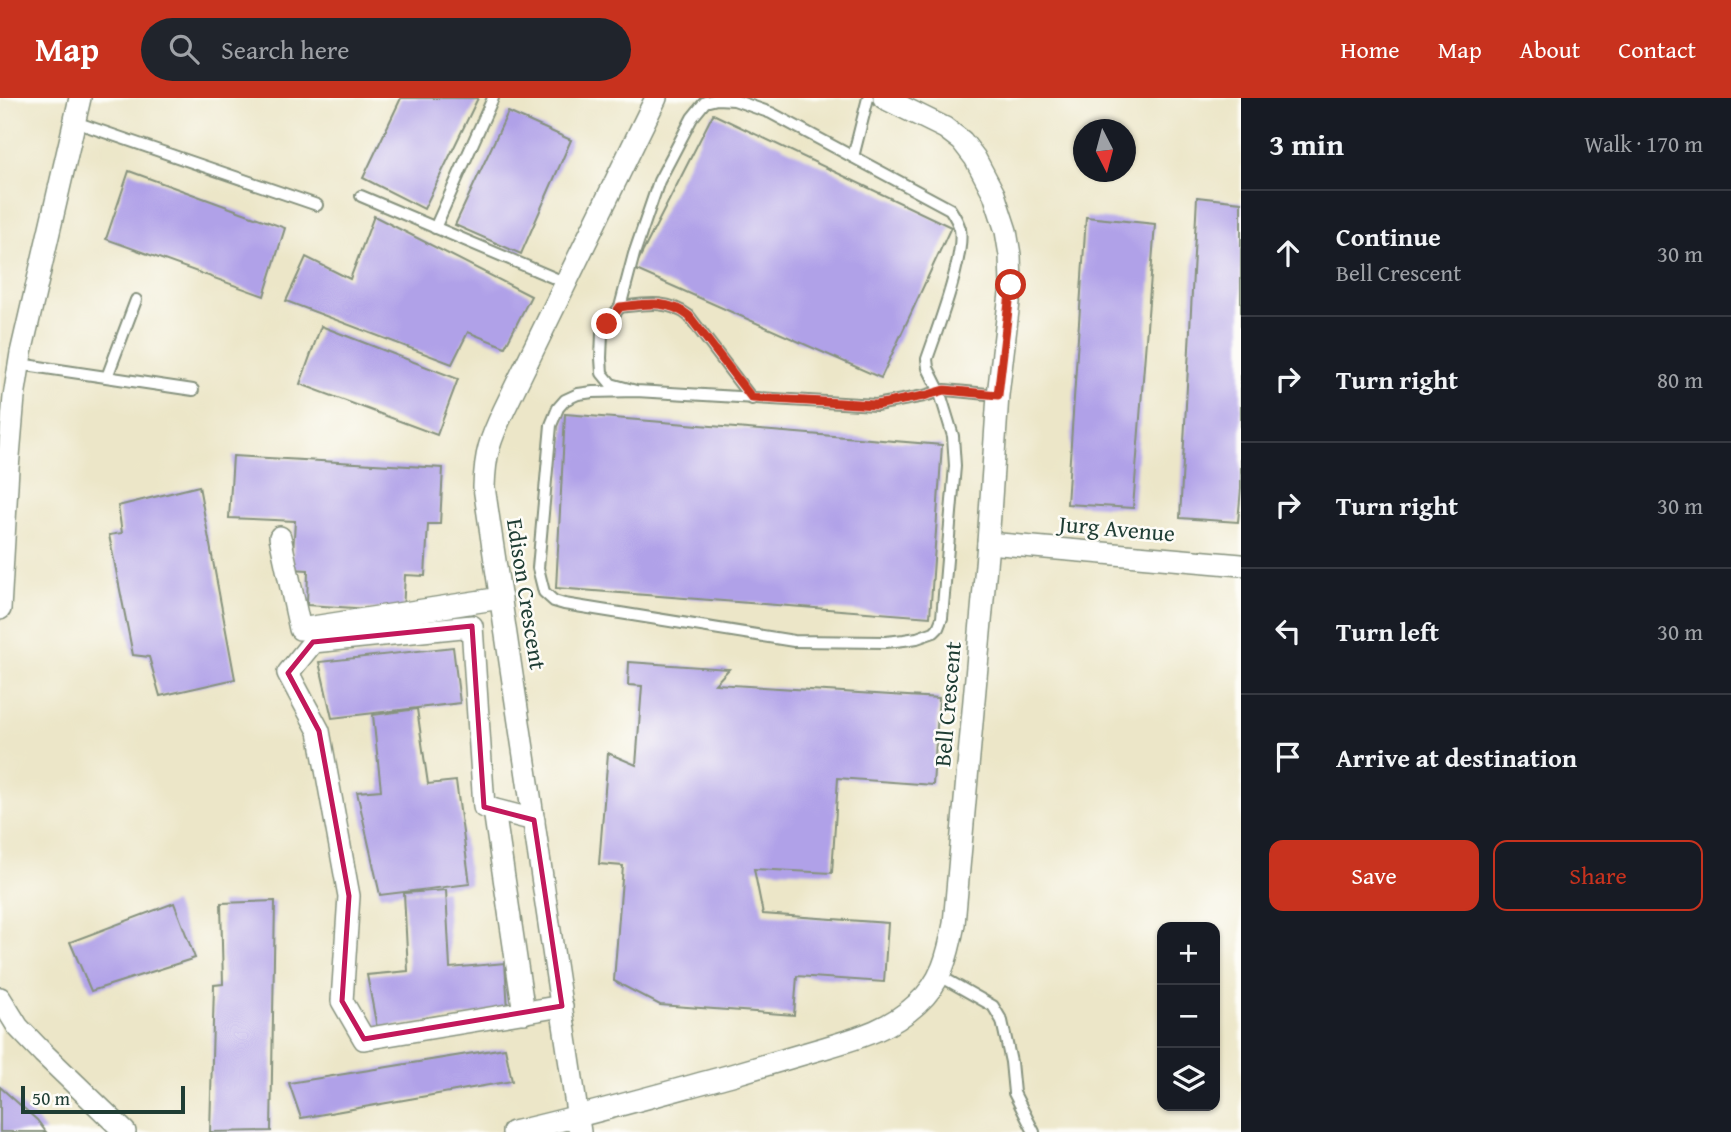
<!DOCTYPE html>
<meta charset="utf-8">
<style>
body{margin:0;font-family:"Gentium Book Plus",serif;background:#20242c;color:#f1f3f6}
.controls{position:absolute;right:21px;bottom:21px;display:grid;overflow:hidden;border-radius:14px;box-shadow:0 2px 5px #0004}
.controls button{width:63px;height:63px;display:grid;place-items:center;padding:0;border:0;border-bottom:2px solid #363941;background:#171b24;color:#f1f3f6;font:35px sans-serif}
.compass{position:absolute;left:1073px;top:21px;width:63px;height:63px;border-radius:50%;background:#171b24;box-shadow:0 2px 5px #0004;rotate:174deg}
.scale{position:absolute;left:21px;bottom:18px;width:164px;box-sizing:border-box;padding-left:7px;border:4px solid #1f3d34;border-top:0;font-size:19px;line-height:24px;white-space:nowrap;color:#1f3d34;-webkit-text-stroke:5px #fdfcf7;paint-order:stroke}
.stop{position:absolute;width:21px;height:21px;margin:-16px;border:5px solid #c8321e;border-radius:50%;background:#fff}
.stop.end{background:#c8321e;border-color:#fff;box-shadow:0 2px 7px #0008}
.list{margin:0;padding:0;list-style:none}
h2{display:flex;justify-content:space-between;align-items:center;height:91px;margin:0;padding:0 28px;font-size:30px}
h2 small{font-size:23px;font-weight:400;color:#9ea1a6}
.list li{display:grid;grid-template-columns:46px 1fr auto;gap:21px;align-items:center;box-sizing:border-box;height:126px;padding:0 28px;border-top:2px solid #363941}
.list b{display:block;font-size:26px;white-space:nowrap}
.list p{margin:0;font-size:23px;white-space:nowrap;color:#9ea1a6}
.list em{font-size:23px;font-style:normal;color:#9ea1a6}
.actions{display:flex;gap:14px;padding:21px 28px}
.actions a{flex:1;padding:16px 0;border:2px solid #c8321e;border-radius:14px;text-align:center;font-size:24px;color:#c8321e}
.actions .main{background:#c8321e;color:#fff}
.icon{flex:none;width:38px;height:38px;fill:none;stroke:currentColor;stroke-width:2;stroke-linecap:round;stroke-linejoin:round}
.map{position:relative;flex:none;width:1241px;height:1034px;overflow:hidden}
header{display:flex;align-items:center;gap:42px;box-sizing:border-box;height:98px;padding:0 35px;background:#c8321e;color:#fff}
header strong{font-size:33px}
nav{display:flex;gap:38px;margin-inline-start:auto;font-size:24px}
.search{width:490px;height:63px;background:#20242c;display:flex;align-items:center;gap:18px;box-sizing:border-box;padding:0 24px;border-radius:38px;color:#9ea1a6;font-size:26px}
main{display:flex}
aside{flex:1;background:#171b24}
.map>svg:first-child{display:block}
</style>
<header>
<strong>Map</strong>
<div class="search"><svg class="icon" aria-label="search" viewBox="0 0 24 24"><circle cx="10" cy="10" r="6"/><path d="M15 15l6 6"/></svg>Search here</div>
<nav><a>Home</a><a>Map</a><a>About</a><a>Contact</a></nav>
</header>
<main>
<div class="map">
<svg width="1241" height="1034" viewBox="0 0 1241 1034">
<rect width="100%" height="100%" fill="#fdfcf7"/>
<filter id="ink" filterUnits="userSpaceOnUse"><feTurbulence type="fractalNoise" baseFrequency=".0143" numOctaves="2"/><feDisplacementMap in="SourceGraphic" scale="14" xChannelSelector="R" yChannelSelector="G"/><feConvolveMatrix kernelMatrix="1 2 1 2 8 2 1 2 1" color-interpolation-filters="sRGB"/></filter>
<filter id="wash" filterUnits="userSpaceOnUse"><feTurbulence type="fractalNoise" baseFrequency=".00686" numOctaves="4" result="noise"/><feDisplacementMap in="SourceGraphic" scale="28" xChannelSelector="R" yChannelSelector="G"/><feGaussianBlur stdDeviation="1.57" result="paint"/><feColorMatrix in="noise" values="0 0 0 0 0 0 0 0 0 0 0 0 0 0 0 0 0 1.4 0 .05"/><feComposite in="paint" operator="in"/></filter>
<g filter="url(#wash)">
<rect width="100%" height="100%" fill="#ece6c8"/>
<g id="blocks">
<!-- building -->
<g fill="#b0a1e8">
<path d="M401,0H478L424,111L363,80Z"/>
<path d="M508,14L571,42L521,156L455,127Z"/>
<path d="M713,16L951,129L881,280L634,171Z"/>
<path d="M129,73L285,130L264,198L106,141Z"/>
<path d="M1197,99L1241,104V390L1238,424L1180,420Z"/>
<path d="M374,118L531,198L505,249L468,234L452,266L286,203L306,159L350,181Z"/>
<path d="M1086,119L1155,126L1133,410L1067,406Z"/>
<path d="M321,228L458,281L437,337L300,286Z"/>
<path d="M565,316L942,347L930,519L556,490Z"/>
<path d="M233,358L443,370L440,426H428L425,478L405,477L403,513L307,507L308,472L292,471L295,423L229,420Z"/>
<path d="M199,388L235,581L160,598L149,559L133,557L109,437L122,435L118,408Z"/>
<path d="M453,549L460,605L332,620L319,564Z"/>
<path d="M629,564L729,571L715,586L939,600L933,687L838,680L832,775L754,771L763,816L888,825L884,884L797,878L794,917L660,907L614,883L623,768L599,766L608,655L636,667L642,588L628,587Z"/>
<path d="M417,611L428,686L456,683L470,786L380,797L357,694L381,692L373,617Z"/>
<path d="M446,792L450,870L505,865L508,912L377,930L367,877L408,873L404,795Z"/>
<path d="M275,803L271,1033L210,1034L214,887L223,886L221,805Z"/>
<path d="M174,805L195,860L91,893L70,844Z"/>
<path d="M505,950L512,983L301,1020L289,985Z"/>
<path d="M0,989L37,1022L46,1034H0Z"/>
</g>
</g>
</g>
<g filter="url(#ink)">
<use href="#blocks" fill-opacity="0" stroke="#86927e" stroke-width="2"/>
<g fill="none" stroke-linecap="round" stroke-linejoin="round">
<defs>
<g id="service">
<path d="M75,24L317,107"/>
<path d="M853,59L868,0"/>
<path d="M361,98L566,185"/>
<path d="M435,130L493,0"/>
<path d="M620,209C645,206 668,201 689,218L752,301"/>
<path d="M19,266L193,292"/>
<path d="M107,279L136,202"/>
<path d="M636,293L611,286L602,275L601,260L602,235L606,226L620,209L634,156L659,83L692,20L705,4L717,1L734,2L771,15L950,111C954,117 958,124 960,131C965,159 937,232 927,261L928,270L939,292L953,338L955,368L942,520L938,530L934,534L917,540L904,542L886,544L794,543L564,506L554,503L544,494L538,470L551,327L558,310L565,302L578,296L593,294L636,293L876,307L924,298L945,292L998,297"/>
<path d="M940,878L993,908L1002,923L1011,964L1014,995L1034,1034"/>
</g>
<g id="minor">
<path d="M280,439L300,531L501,500"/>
<path d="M988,445L1241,467"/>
<path d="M0,511L8,370L14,299L21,255L80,0"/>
<path d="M494,712L524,915"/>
<path d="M534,722L484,709L472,528L313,544L288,575L319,633L349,798L342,903L364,941L562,908"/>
<path d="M0,900L18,929L43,955L125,1034"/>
<path d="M513,1034C588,1017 661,996 735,976C762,968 790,960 817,952C854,941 888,933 917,906C942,884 948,857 954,826L988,445L998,297L1011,187L1010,157L1006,133L994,96L975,60L962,43L945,30L884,0"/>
<path d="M580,1034L484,389C485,355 490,342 504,312L656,0"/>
</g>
</defs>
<!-- service casing -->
<use href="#service" stroke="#86927e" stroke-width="14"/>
<!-- minor casing -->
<use href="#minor" stroke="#86927e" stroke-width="24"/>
<!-- service -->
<use href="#service" stroke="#fff" stroke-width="10"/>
<!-- minor -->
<use href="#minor" stroke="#fff" stroke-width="21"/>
</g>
</g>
<g fill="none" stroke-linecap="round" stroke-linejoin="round" filter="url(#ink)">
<!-- route -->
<path stroke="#c8321e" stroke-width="9" d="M607,226L620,209C645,206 668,201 689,218L752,300L876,307L924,298L945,292L998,297L1011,187"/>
</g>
<!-- marked area -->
<path fill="none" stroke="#c2185b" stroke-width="5" stroke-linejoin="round" d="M472,528L484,709L534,722L562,908L364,941L342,903L349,798L319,633L288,575L313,544Z"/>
<g text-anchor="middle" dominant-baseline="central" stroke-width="5" stroke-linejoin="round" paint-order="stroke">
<!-- street labels -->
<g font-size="23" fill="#1f3d34" stroke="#fdfcf7">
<text transform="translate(1117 430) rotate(5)">Jurg Avenue</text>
<text transform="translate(527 496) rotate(81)">Edison Crescent</text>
<text transform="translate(947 606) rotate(-85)">Bell Crescent</text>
</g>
</g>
</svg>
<div class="controls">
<button>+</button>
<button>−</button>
<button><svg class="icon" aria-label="layers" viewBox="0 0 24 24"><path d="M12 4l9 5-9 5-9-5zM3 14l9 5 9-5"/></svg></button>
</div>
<svg class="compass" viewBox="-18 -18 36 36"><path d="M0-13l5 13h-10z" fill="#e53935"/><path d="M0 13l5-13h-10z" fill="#9ea1a6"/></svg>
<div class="scale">50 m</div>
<div class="stop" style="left:1011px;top:187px"></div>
<div class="stop end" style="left:607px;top:226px"></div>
</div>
<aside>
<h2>3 min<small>Walk · 170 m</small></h2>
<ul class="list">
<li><svg class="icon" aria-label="ahead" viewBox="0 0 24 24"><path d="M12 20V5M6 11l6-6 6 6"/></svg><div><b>Continue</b><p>Bell Crescent</p></div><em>30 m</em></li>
<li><svg class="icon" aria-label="right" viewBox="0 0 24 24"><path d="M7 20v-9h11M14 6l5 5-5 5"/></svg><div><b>Turn right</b></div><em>80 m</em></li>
<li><svg class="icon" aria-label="right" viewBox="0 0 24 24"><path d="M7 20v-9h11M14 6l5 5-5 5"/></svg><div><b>Turn right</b></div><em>30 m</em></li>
<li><svg class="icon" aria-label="left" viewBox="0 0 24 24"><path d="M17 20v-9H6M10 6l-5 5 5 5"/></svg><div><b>Turn left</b></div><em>30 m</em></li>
<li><svg class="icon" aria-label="arrive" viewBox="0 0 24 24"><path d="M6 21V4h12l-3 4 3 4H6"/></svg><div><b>Arrive at destination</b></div></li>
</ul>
<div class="actions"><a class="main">Save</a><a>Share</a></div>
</aside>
</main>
